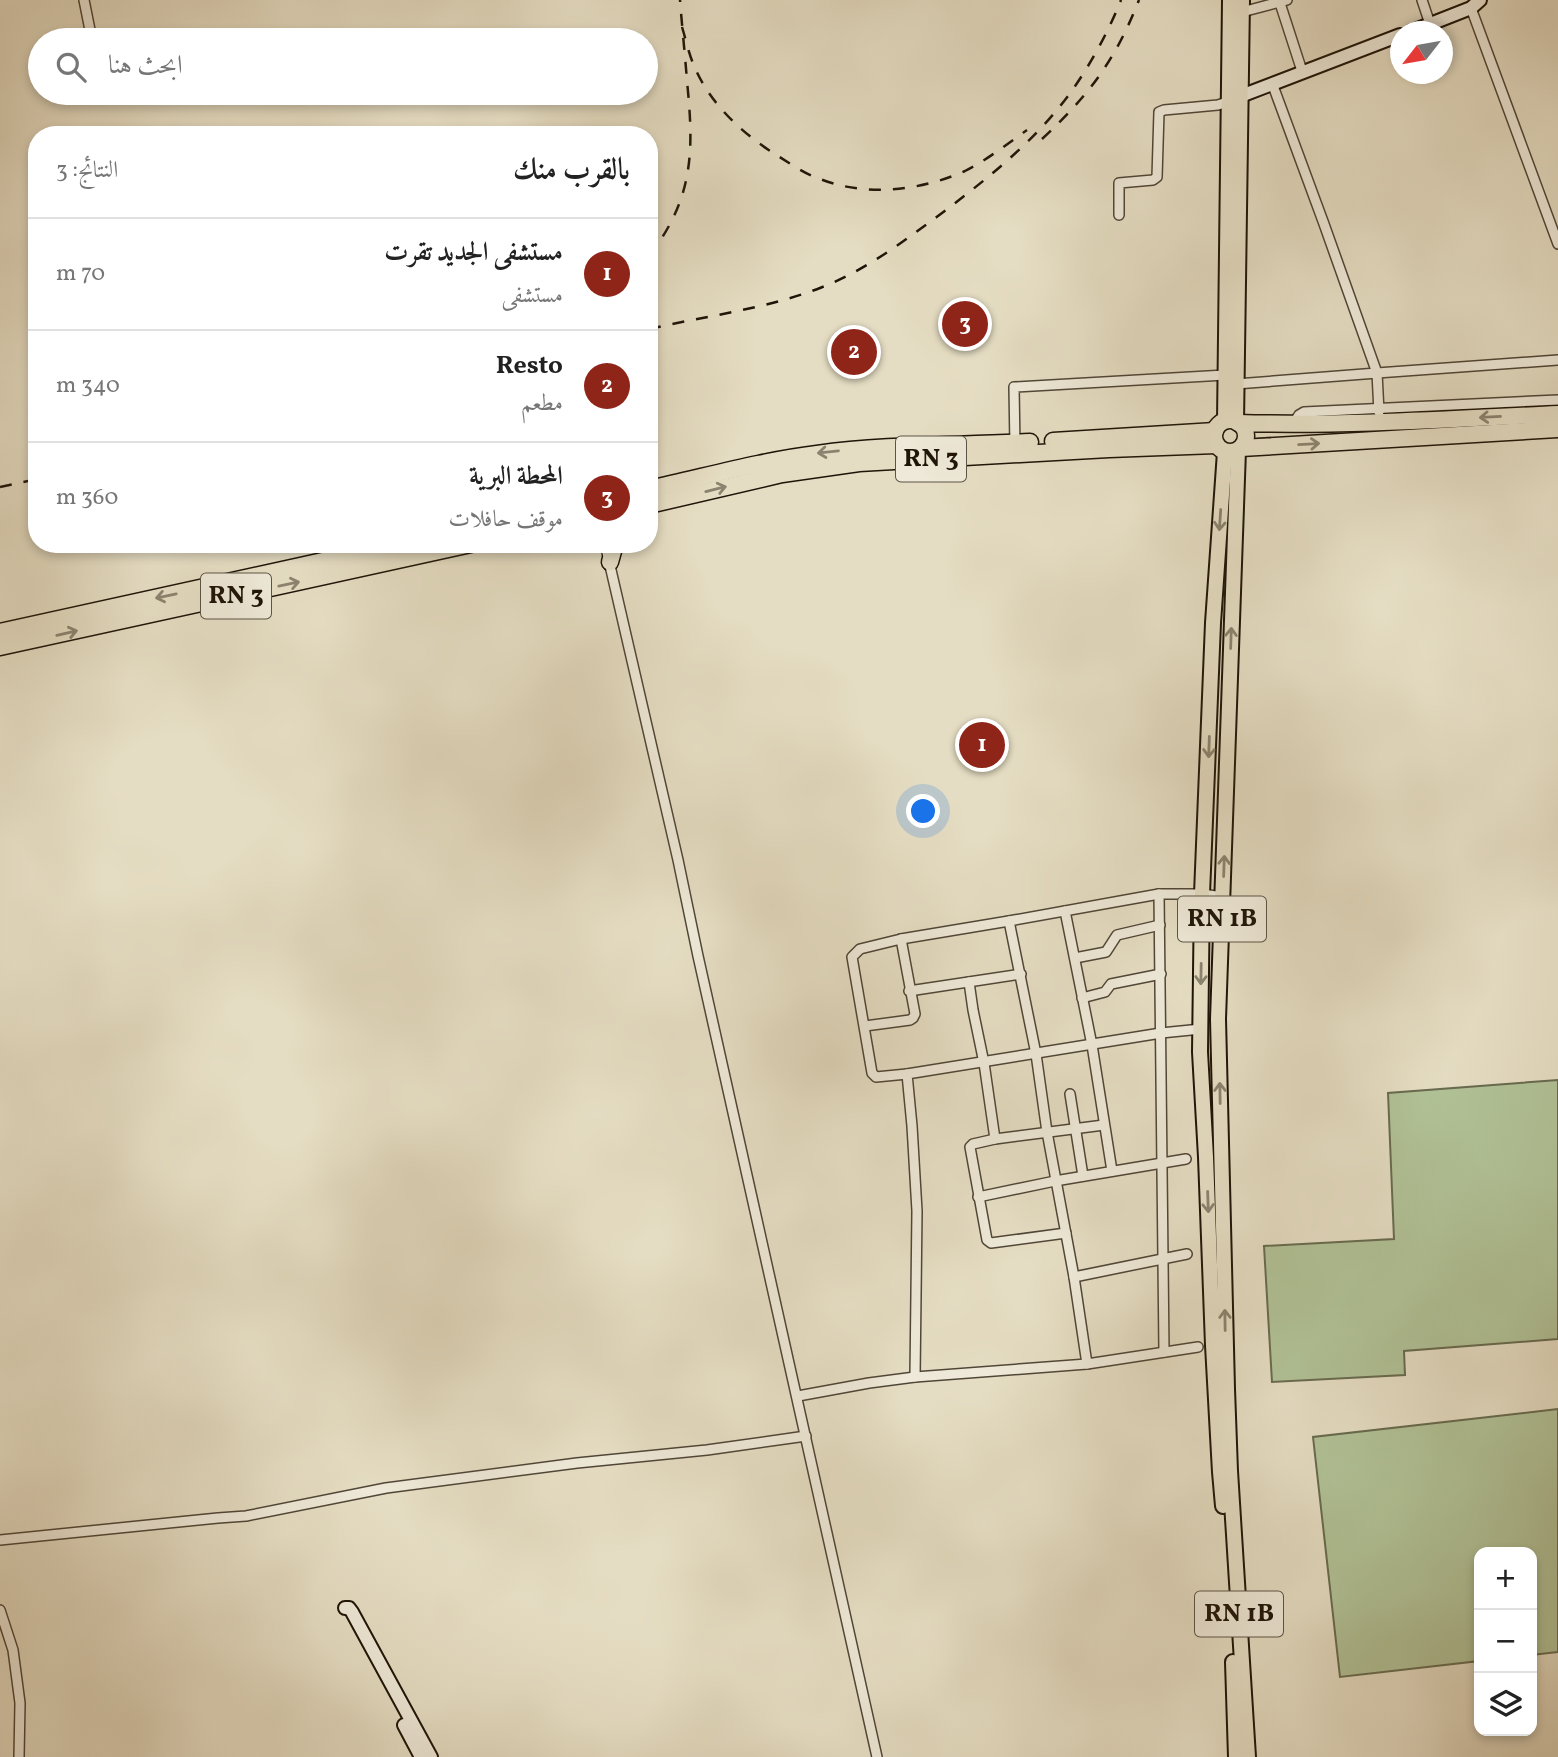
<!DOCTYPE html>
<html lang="ar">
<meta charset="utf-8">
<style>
body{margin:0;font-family:Vollkorn,Amiri,serif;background:#f6f6f6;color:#222;direction:rtl}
.controls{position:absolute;right:21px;bottom:21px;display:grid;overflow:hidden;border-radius:14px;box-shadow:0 4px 10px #0003}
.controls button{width:63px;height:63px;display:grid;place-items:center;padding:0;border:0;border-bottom:2px solid #e0e0e0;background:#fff;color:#222;font:35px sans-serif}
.compass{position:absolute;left:1390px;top:21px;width:63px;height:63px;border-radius:50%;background:#fff;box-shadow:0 4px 10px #0003;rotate:239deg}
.you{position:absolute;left:924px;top:812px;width:24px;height:24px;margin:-18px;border:5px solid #fff;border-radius:50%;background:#1a73e8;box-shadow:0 0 0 10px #1a73e833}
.badge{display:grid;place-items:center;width:46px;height:46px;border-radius:50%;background:#8f2418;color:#fff;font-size:23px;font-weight:700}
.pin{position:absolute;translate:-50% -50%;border:4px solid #fff;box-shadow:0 2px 7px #0006}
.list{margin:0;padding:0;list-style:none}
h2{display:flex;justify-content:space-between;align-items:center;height:91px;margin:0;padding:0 28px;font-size:30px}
h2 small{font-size:23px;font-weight:400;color:#767676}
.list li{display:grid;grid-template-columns:46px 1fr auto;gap:21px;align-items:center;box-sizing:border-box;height:112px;padding:0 28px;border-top:2px solid #e0e0e0}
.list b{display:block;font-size:26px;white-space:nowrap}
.list p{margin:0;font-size:23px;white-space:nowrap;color:#767676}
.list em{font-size:23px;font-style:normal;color:#767676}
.icon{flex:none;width:38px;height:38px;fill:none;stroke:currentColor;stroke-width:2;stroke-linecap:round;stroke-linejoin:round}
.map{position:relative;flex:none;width:1558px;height:1757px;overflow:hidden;direction:ltr}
.search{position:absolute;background:#fff;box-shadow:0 4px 10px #0003;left:28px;top:28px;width:630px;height:77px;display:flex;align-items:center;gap:18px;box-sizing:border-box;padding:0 24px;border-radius:38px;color:#767676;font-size:26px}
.panel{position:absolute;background:#fff;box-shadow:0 4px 10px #0003;left:28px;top:126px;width:630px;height:427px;border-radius:28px;direction:rtl}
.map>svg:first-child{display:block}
</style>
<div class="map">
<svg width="1558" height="1757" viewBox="0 0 1558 1757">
<rect width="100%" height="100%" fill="#e5ddc3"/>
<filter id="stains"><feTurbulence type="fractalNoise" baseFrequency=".00286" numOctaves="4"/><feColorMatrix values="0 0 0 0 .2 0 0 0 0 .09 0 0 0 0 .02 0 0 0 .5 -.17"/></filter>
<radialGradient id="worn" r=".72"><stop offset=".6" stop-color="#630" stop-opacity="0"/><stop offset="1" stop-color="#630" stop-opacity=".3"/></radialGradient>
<!-- green -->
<g fill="#b1c297" stroke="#686b50" stroke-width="2">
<path d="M1558,1080V1339L1404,1351L1405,1375L1272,1382L1264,1246L1394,1239L1388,1093Z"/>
<path d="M1558,1409V1652L1532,1655V1552H1479V1661L1340,1677L1313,1437Z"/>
</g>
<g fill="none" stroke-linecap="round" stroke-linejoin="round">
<defs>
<g id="street">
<path d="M84,0L92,40"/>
<path d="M1279,0L1302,71"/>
<path d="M1422,0L1430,24"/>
<path d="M1471,8L1558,244"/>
<path d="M1242,12L1287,0"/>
<path d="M1272,83L1324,224L1377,373L1558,360"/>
<path d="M1119,215V183L1153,180L1157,177L1159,112L1164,110L1218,105L1230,101"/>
<path d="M1236,384L1377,373L1379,412"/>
<path d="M1293,424L1299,415L1304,412L1558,400"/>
<path d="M1015,447L1014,387L1225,375"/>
<path d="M605,544L678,860L698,956L877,1757"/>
<path d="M1159,894L1164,1352"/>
<path d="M1065,911L1092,1045L1112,1171"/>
<path d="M1075,958L1106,952L1117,935L1160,925"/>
<path d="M969,982L973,1010L984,1063L995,1139"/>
<path d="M909,991L1021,974"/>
<path d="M1082,998L1105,992L1111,984L1161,974"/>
<path d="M865,1026L910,1020L913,1018L915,1014L901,939"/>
<path d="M907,1074L876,1077L872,1073L852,957L860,949L901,939L1009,921"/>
<path d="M1070,1094L1083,1176"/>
<path d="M978,1197L1055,1181L1186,1159"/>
<path d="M1066,1233L991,1243L987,1240L970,1147L973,1144L995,1139L1104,1125"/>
<path d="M1074,1277L1187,1254"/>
<path d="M1198,1347L1087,1364L1074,1277L1047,1132L1036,1054L1009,921L1159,894H1202L1223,897"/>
<path d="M915,1377L917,1211L912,1126L907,1074L1161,1033L1201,1029"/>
<path d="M798,1396L869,1383L915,1377L1087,1364"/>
<path d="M0,1540L218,1518L246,1516L386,1488L577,1463L707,1450L806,1436"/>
<path d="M0,1610L13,1650L20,1703L19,1757"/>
</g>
<g id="secondary">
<path d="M1410,32L1471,8L1480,0"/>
<path d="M1233,99L1400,35"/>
<path d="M345,1608H349L352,1612L431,1757"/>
<path d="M404,1725L421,1757"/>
</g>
<g id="primary">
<path d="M1225,421L1230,0"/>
<path d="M1236,422L1242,0"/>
<path d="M1238,450L1218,1019L1227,1389L1230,1471L1248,1757"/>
<path d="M1223,1506L1220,1472L1213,1345L1206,1157L1200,1052L1202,894L1213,623L1225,452"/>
<path d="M1233,1662L1236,1757"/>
</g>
<g id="highway">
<circle cx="1230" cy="436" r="16"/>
<path d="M1238,423C1345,426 1452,419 1558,414"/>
<path d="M1053,441L1215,431"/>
<path d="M1241,448L1558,429"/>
<path d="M649,489C705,477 760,461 817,454C887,444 959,446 1030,442"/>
<path d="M649,505L782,474L859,463L1109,449L1216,445"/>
<path d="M610,562L615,544"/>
<path d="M0,632L400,544"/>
<path d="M0,647L471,544"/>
</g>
</defs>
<!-- street casing -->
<use href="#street" stroke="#504637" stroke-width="12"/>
<!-- secondary casing -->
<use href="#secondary" stroke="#1e1408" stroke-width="16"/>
<!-- primary casing -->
<use href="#primary" stroke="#1e1408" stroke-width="18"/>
<!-- highway casing -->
<use href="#highway" stroke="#1e1408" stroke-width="19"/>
<!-- street -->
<use href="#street" stroke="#eee9d8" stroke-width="9"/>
<!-- secondary -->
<use href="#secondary" stroke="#eee9d8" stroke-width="12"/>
<!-- primary -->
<use href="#primary" stroke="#e5ddc3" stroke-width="14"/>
<!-- highway -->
<use href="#highway" stroke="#e5ddc3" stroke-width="16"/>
<!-- rail -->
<g stroke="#1e1408" stroke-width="2.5" stroke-dasharray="12 12" stroke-linecap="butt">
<path d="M682,27C686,40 689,55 695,68C711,105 744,135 778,156C791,164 805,174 820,179C866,197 920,191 965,171C987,160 1007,144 1027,130"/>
<path d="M1042,139C1089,95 1115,61 1139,0"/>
<path d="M649,256C694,198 694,151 687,81C685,54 682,27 680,0"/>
<path d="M649,329C706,316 765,309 820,288C864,271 900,244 938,216C987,179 1037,140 1073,89C1092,62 1109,30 1121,0"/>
<path d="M0,487L37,479"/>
</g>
</g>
<!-- one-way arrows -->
<defs><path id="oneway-shaft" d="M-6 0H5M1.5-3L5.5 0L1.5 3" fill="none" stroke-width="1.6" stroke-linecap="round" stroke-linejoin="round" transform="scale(1.75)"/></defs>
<g stroke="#8b836f">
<use href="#oneway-shaft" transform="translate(1490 417) rotate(177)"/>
<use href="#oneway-shaft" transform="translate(1309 444) rotate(-3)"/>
<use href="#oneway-shaft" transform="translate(828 452) rotate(174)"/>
<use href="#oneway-shaft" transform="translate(716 489) rotate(-14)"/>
<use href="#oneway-shaft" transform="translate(1220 520) rotate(94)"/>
<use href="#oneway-shaft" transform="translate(289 584) rotate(-12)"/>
<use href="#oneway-shaft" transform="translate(166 596) rotate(168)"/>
<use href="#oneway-shaft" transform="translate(67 633) rotate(-13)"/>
<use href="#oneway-shaft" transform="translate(1231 638) rotate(-88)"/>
<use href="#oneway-shaft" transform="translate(1209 747) rotate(92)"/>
<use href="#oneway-shaft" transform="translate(1224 866) rotate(-88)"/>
<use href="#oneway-shaft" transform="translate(1201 974) rotate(91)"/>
<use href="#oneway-shaft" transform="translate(1220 1093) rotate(-91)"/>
<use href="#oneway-shaft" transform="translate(1208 1202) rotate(88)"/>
<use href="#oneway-shaft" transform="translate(1225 1320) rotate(-91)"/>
</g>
<g text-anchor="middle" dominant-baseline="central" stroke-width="7" stroke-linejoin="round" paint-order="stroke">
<!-- shield labels -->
<g fill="#eee9d8" stroke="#5c5446" stroke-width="2">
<rect x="896" y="436.5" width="70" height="45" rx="5"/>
<rect x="201" y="573.5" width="70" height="45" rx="5"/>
<rect x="1178" y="896.5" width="88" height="45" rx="5"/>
<rect x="1195" y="1591.5" width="88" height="45" rx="5"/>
</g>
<g font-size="26" font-weight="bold" fill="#1e1408">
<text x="931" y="459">RN 3</text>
<text x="236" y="596">RN 3</text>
<text x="1222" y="919">RN 1B</text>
<text x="1239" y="1614">RN 1B</text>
</g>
</g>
<rect width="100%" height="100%" filter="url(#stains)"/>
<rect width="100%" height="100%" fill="url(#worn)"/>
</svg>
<div class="controls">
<button>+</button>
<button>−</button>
<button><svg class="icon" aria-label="layers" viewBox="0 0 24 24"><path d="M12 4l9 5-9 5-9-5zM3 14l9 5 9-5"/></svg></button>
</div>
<svg class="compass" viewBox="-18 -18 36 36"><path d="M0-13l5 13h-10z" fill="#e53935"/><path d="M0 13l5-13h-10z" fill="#767676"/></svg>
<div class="you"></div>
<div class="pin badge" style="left:982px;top:745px">1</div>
<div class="pin badge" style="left:854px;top:352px">2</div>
<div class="pin badge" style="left:965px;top:324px">3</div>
<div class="search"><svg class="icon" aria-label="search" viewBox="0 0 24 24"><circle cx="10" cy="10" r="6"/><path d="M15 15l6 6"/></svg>ابحث هنا</div>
<section class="panel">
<h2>بالقرب منك<small>النتائج: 3</small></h2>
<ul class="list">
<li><span class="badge">1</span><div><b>مستشفى الجديد تقرت</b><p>مستشفى</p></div><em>70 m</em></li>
<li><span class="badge">2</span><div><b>Resto</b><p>مطعم</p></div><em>340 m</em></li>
<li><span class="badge">3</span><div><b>المحطة البرية</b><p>موقف حافلات</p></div><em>360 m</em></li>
</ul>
</section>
</div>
